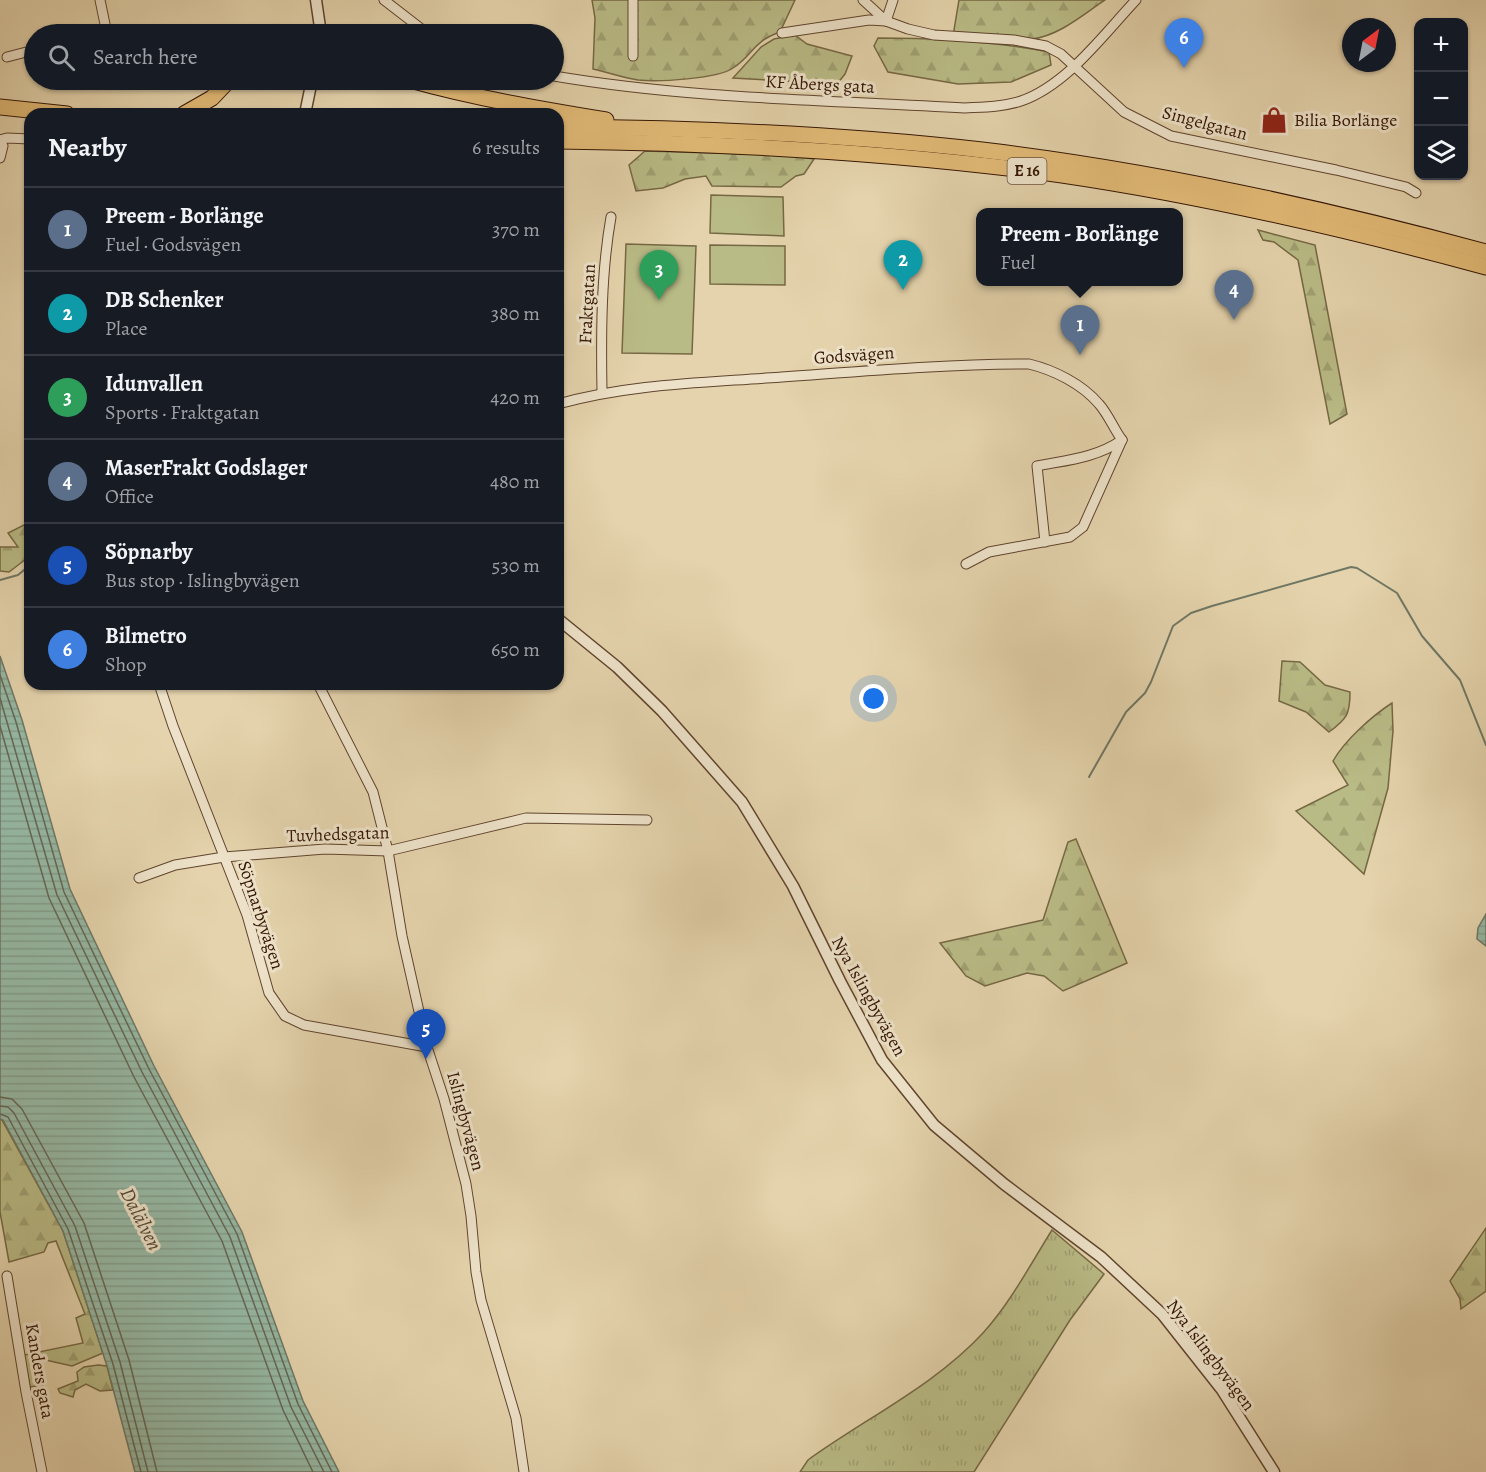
<!DOCTYPE html>
<meta charset="utf-8">
<style>
body{margin:0;font-family:Alegreya,serif;background:#242831;color:#f1f3f6}
.controls{position:absolute;right:18px;top:18px;display:grid;overflow:hidden;border-radius:12px;box-shadow:0 2px 4px #0004}
.controls button{width:54px;height:54px;display:grid;place-items:center;padding:0;border:0;border-bottom:2px solid #363941;background:#171b24;color:#f1f3f6;font:30px sans-serif}
.compass{position:absolute;left:1342px;top:18px;width:54px;height:54px;border-radius:50%;background:#171b24;box-shadow:0 2px 4px #0004;rotate:32deg}
.you{position:absolute;left:874px;top:699px;width:21px;height:21px;margin:-15px;border:4px solid #fff;border-radius:50%;background:#1a73e8;box-shadow:0 0 0 9px #1a73e833}
.badge{display:grid;place-items:center;width:39px;height:39px;border-radius:50%;background:#b45309;color:#fff;font-size:20px;font-weight:700}
.pin{position:absolute;translate:-50% -50px;filter:drop-shadow(0 2px 3px #0008)}
.pin::after{content:'';position:absolute;top:32px;width:21px;height:18px;background:inherit;clip-path:polygon(0 0,100% 0,50% 100%)}
.popup{position:absolute;left:976px;top:208px;width:207px;height:78px;box-sizing:border-box;display:grid;place-content:center;border-radius:12px;background:#171b24;filter:drop-shadow(0 2px 4px #0005);font-size:20px;white-space:nowrap;color:#9ea1a6}
.popup b{font-size:22px;color:#f1f3f6}
.popup::after{content:'';position:absolute;left:50%;top:100%;margin-left:-12px;border:12px solid transparent;border-top-color:#171b24}
.list{margin:0;padding:0;list-style:none}
h2{display:flex;justify-content:space-between;align-items:center;height:78px;margin:0;padding:0 24px;font-size:26px}
h2 small{font-size:20px;font-weight:400;color:#9ea1a6}
.list li{display:grid;grid-template-columns:39px 1fr auto;gap:18px;align-items:center;box-sizing:border-box;height:84px;padding:0 24px;border-top:2px solid #363941}
.list b{display:block;font-size:22px;white-space:nowrap}
.list p{margin:0;font-size:20px;white-space:nowrap;color:#9ea1a6}
.list em{font-size:20px;font-style:normal;color:#9ea1a6}
.icon{flex:none;width:33px;height:33px;fill:none;stroke:currentColor;stroke-width:2;stroke-linecap:round;stroke-linejoin:round}
.map{position:relative;flex:none;width:1486px;height:1472px;overflow:hidden}
.search{position:absolute;background:#171b24;box-shadow:0 2px 4px #0004;left:24px;top:24px;width:540px;height:66px;display:flex;align-items:center;gap:15px;box-sizing:border-box;padding:0 21px;border-radius:33px;color:#9ea1a6;font-size:22px}
.panel{position:absolute;background:#171b24;box-shadow:0 2px 4px #0004;left:24px;top:108px;width:540px;height:582px;border-radius:18px}
.map>svg:first-child{display:block}
</style>
<div class="map">
<svg width="1486" height="1472" viewBox="0 0 1486 1472">
<defs>
<pattern id="grass-tufts" width="24" height="20" patternUnits="userSpaceOnUse" patternTransform="scale(1.5)"><rect width="24" height="20" fill="#b9bb86"/><path d="M3 7l-1-3M5 7V3M7 7l1-3M15 17l-1-3M17 17v-4M19 17l1-3" fill="none" stroke="#a0a072"/></pattern>
<pattern id="forest-firs" width="22" height="20" patternUnits="userSpaceOnUse" patternTransform="scale(1.5)"><rect width="22" height="20" fill="#b9bb86"/><path d="M5 1l3.5 6h-7zM16 11l3.5 6h-7z" fill="#a0a072"/></pattern>
<pattern id="water-rules" width="6" height="5" patternUnits="userSpaceOnUse" patternTransform="scale(1.5)"><rect width="6" height="5" fill="#96b9a5"/><path d="M0 2.5h6" fill="none" stroke="#829e8c"/></pattern>
</defs>
<rect width="100%" height="100%" fill="#e4d3ac"/>
<filter id="stains"><feTurbulence type="fractalNoise" baseFrequency=".00333" numOctaves="4"/><feColorMatrix values="0 0 0 0 .2 0 0 0 0 .09 0 0 0 0 .02 0 0 0 .5 -.17"/></filter>
<radialGradient id="worn" r=".72"><stop offset=".6" stop-color="#630" stop-opacity="0"/><stop offset="1" stop-color="#630" stop-opacity=".3"/></radialGradient>
<!-- grass -->
<path fill="url(#grass-tufts)" stroke="#766844" stroke-width="1.5" d="M1052,1230L1104,1274L1070,1320L974,1472H800L808,1460C866,1418 934,1386 983,1333C1011,1302 1030,1265 1052,1230Z"/>
<!-- forest -->
<g fill="url(#forest-firs)" stroke="#766844" stroke-width="1.5">
<path d="M592,0H795L780,32C752,42 754,54 733,68C718,79 658,82 638,80C623,78 607,72 593,69L595,18Z"/>
<path d="M959,0H1105C1084,14 1059,36 1032,39C1009,42 977,37 953,36Z"/>
<path d="M795,35L807,44L852,56L845,74L837,84L733,78L761,47L774,39Z"/>
<path d="M878,38C935,38 993,41 1049,52L1051,65L1011,82L958,84L888,72L874,46Z"/>
<path d="M645,151L783,155L814,159L804,174L796,176L781,187L712,186L706,176L685,179L663,188L636,191L629,165Z"/>
<path d="M1258,230L1315,245L1347,414L1330,424L1298,260L1274,242L1263,240Z"/>
<path d="M30,522V556L9,572L0,571V547H18L8,533Z"/>
<path d="M1282,661L1300,662L1325,685L1350,692C1350,714 1347,719 1329,732L1306,712L1279,701Z"/>
<path d="M1392,703L1393,731L1388,788L1364,874L1296,811L1348,785L1333,761C1345,740 1372,716 1392,703Z"/>
<path d="M1076,839L1127,963L1063,991L1044,976L1027,973L985,986L966,976L940,943L1043,920L1068,842Z"/>
<path d="M0,1119L2,1120L63,1231L103,1353L72,1366L41,1359L43,1385L30,1387L24,1355L83,1343L76,1318L85,1314L56,1241L48,1243L44,1252L9,1262L0,1212Z"/>
<path d="M1486,1228V1291L1461,1309L1460,1299L1450,1281Z"/>
<path d="M98,1365L107,1366L113,1390L100,1391L86,1384L75,1390L73,1397L60,1393L58,1389L78,1381L77,1372L84,1367Z"/>
</g>
<!-- pitch -->
<g fill="#b9bb86" stroke="#766844" stroke-width="1.5">
<path d="M711,195L783,197L784,236L710,233Z"/>
<path d="M626,244L696,246L692,354L622,353Z"/>
<path d="M710,245L785,246V285L710,284Z"/>
</g>
<!-- water -->
<g fill="url(#water-rules)" stroke="#6f7764" stroke-width="1.5">
<path d="M0,656L22,720L70,889L154,1066L242,1232L303,1401L339,1472H135L107,1366L63,1231L3,1120L0,1119Z"/>
<path d="M1486,914V946L1477,939L1478,928Z"/>
</g>
<g fill="none" stroke-linecap="round" stroke-linejoin="round">
<!-- shore -->
<g stroke="#656754" stroke-width="1.5">
<path d="M0,675L16,722L64,892L149,1069L237,1234L298,1404L332,1472"/>
<path d="M0,698L57,895L142,1072L230,1237L291,1407L324,1472"/>
<path d="M0,726L49,898L134,1077L222,1241L283,1410L313,1472"/>
<path d="M0,1097L12,1099L22,1109L84,1223L129,1360L157,1472"/>
<path d="M0,1106L8,1107L14,1113L75,1226L120,1362L148,1472"/>
<path d="M0,1114L8,1117L68,1229L113,1364L141,1472"/>
</g>
<!-- stream -->
<g stroke="#6f7764" stroke-width="2">
<path d="M0,580L18,575L30,565"/>
<path d="M1089,777L1126,712L1145,693L1151,682L1173,626L1191,613L1212,606L1351,567L1357,568L1397,593L1422,636L1460,680L1486,745"/>
</g>
<defs>
<g id="minor">
<path d="M100,0L106,29L104,34"/>
<path d="M384,0L428,34"/>
<path d="M863,0L886,21L908,29L934,35L1014,40L1046,46L1061,54L1124,112L1171,136L1336,170L1406,187L1416,193"/>
<path d="M782,33L869,20L886,21L893,0"/>
<path d="M633,56V0"/>
<path d="M7,57L34,50"/>
<path d="M554,76C689,99 828,100 965,108C983,107 1003,107 1021,101C1067,85 1103,35 1136,0"/>
<path d="M0,140L7,138L30,139"/>
<path d="M0,140L3,146L0,158"/>
<path d="M602,392C601,336 601,273 611,217"/>
<path d="M558,404C625,385 696,383 766,378C854,372 941,364 1029,364C1054,370 1082,384 1099,404C1108,414 1114,429 1122,440"/>
<path d="M1045,542L1037,466C1067,460 1096,458 1122,440"/>
<path d="M966,564L989,552L1070,537L1083,527L1122,440"/>
<path d="M159,684L173,726L247,915L269,993L285,1016L304,1025L427,1047"/>
<path d="M318,684L373,792L388,851L402,936L427,1047L444,1099L466,1184L471,1216L476,1272L481,1300L516,1418L524,1472"/>
<path d="M139,878L175,865L224,857L325,849L388,851L526,818L647,820"/>
<path d="M7,1276L26,1392L42,1472"/>
</g>
<g id="tertiary">
<path d="M316,0L321,34"/>
<path d="M305,114L312,80"/>
<path d="M558,619L617,667L662,711L742,802L793,886L840,981L882,1060L934,1125L1004,1184L1101,1257L1162,1314L1222,1390L1274,1472"/>
</g>
<g id="trunk">
<path d="M410,80C475,98 539,109 606,120"/>
<path d="M0,107L67,114"/>
<path d="M184,114L212,98L229,80"/>
<path d="M558,127C700,128 841,134 982,150C1153,170 1320,207 1486,252"/>
<path d="M558,141C727,143 894,152 1062,175C1205,196 1346,229 1486,267"/>
</g>
</defs>
<!-- minor casing -->
<use href="#minor" stroke="#60442d" stroke-width="11"/>
<!-- tertiary casing -->
<use href="#tertiary" stroke="#60442d" stroke-width="13"/>
<!-- trunk casing -->
<use href="#trunk" stroke="#341503" stroke-width="17"/>
<!-- minor -->
<use href="#minor" stroke="#ede2c9" stroke-width="9"/>
<!-- tertiary -->
<use href="#tertiary" stroke="#ede2c9" stroke-width="10"/>
<!-- trunk -->
<use href="#trunk" stroke="#e2ba76" stroke-width="15"/>
</g>
<!-- icons -->
<defs>
<symbol id="shop-bare" viewBox="-9 -9 18 18"><path d="M-5-2.5h2.3a2.7 3.5 0 0 1 5.4 0H5L5.5 6h-11ZM-1.5-2.5h3a1.5 2.3 0 0 0-3 0Z" fill="#8f2418" stroke="#ede2c9" stroke-width="2.5" paint-order="stroke"/></symbol>
</defs>
<g fill-rule="evenodd">
<use href="#shop-bare" x="1255" y="101" width="38" height="38"/>
</g>
<g text-anchor="middle" dominant-baseline="central" stroke-width="6" stroke-linejoin="round" paint-order="stroke">
<!-- shield labels -->
<rect fill="#ede2c9" stroke="#6c523e" stroke-width="1.5" x="1007.5" y="158" width="39" height="26" rx="4.5"/>
<g font-size="16" font-weight="bold" fill="#341503">
<text x="1027" y="171">E 16</text>
</g>
<!-- street labels -->
<g font-size="18" fill="#341503" stroke="#ede2c9">
<text transform="translate(820 84) rotate(3)">KF Åbergs gata</text>
<text transform="translate(1205 123) rotate(15)">Singelgatan</text>
<text transform="translate(587 304) rotate(-87)">Fraktgatan</text>
<text transform="translate(854 355) rotate(-4)">Godsvägen</text>
<text transform="translate(338 834) rotate(-2)">Tuvhedsgatan</text>
<text transform="translate(261 915) rotate(72)">Söpnarbyvägen</text>
<text transform="translate(869 996) rotate(61)">Nya Islingbyvägen</text>
<text transform="translate(466 1121) rotate(75)">Islingbyvägen</text>
<text transform="translate(1211 1355) rotate(53)">Nya Islingbyvägen</text>
<text transform="translate(40 1371) rotate(80)">Kanders gata</text>
</g>
<!-- poi labels -->
<g font-size="18" fill="#341503" stroke="#ede2c9" text-anchor="start">
<text x="1294" y="120">Bilia Borlänge</text>
</g>
<!-- water labels -->
<g font-size="20" font-style="italic" fill="#514634" stroke="#ede2c9">
<text transform="translate(141 1219) rotate(63)">Dalälven</text>
</g>
</g>
<rect width="100%" height="100%" filter="url(#stains)"/>
<rect width="100%" height="100%" fill="url(#worn)"/>
</svg>
<div class="controls">
<button>+</button>
<button>−</button>
<button><svg class="icon" aria-label="layers" viewBox="0 0 24 24"><path d="M12 4l9 5-9 5-9-5zM3 14l9 5 9-5"/></svg></button>
</div>
<svg class="compass" viewBox="-18 -18 36 36"><path d="M0-13l5 13h-10z" fill="#e53935"/><path d="M0 13l5-13h-10z" fill="#9ea1a6"/></svg>
<div class="you"></div>
<div class="pin badge" style="left:1080px;top:355px;background:#5c6f8a">1</div>
<div class="popup"><b>Preem - Borlänge</b>Fuel</div>
<div class="pin badge" style="left:903px;top:290px;background:#0f9aa8">2</div>
<div class="pin badge" style="left:659px;top:300px;background:#2e9e5b">3</div>
<div class="pin badge" style="left:1234px;top:320px;background:#5c6f8a">4</div>
<div class="pin badge" style="left:426px;top:1059px;background:#1a4fb4">5</div>
<div class="pin badge" style="left:1184px;top:68px;background:#3f7fe0">6</div>
<div class="search"><svg class="icon" aria-label="search" viewBox="0 0 24 24"><circle cx="10" cy="10" r="6"/><path d="M15 15l6 6"/></svg>Search here</div>
<section class="panel">
<h2>Nearby<small>6 results</small></h2>
<ul class="list">
<li><span class="badge" style="background:#5c6f8a">1</span><div><b>Preem - Borlänge</b><p>Fuel · Godsvägen</p></div><em>370 m</em></li>
<li><span class="badge" style="background:#0f9aa8">2</span><div><b>DB Schenker</b><p>Place</p></div><em>380 m</em></li>
<li><span class="badge" style="background:#2e9e5b">3</span><div><b>Idunvallen</b><p>Sports · Fraktgatan</p></div><em>420 m</em></li>
<li><span class="badge" style="background:#5c6f8a">4</span><div><b>MaserFrakt Godslager</b><p>Office</p></div><em>480 m</em></li>
<li><span class="badge" style="background:#1a4fb4">5</span><div><b>Söpnarby</b><p>Bus stop · Islingbyvägen</p></div><em>530 m</em></li>
<li><span class="badge" style="background:#3f7fe0">6</span><div><b>Bilmetro</b><p>Shop</p></div><em>650 m</em></li>
</ul>
</section>
</div>
